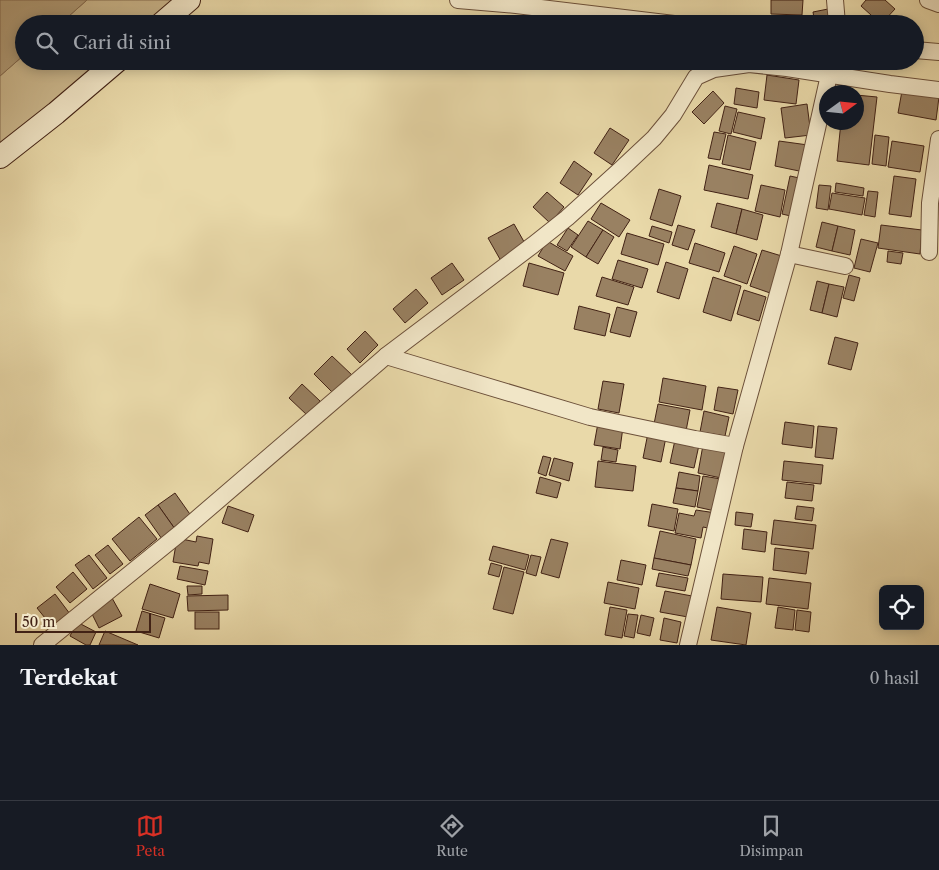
<!DOCTYPE html>
<html lang="id">
<style>
body{margin:0;font-family:"Libre Caslon Text",serif;background:#242831;color:#f1f3f6}
.controls{position:absolute;right:15px;bottom:15px;display:grid;overflow:hidden;border-radius:8px;box-shadow:0 2px 12px #0003}
.controls button{width:45px;height:45px;display:grid;place-items:center;padding:0;border:0;border-bottom:1px solid #363941;background:#171b24;color:#f1f3f6;font:25px sans-serif}
.compass{position:absolute;left:819px;top:85px;width:45px;height:45px;border-radius:50%;background:#171b24;box-shadow:0 2px 12px #0003;rotate:75deg}
.scale{position:absolute;left:15px;bottom:12px;width:136px;box-sizing:border-box;padding-left:5px;border:2px solid #422215;border-top:0;font-size:14px;line-height:18px;white-space:nowrap;color:#422215;-webkit-text-stroke:4px #f1e6c7;paint-order:stroke}
.list{margin:0;padding:0;list-style:none}
h2{display:flex;justify-content:space-between;align-items:center;height:65px;margin:0;padding:0 20px;font-size:21px}
h2 small{font-size:16px;font-weight:400;color:#9ea1a6}
.icon{flex:none;width:28px;height:28px;fill:none;stroke:currentColor;stroke-width:2;stroke-linecap:round;stroke-linejoin:round}
.map{position:relative;flex:none;width:939px;height:645px;overflow:hidden}
.search{position:absolute;background:#171b24;box-shadow:0 2px 12px #0003;left:15px;right:15px;top:15px;height:55px;display:flex;align-items:center;gap:12px;box-sizing:border-box;padding:0 18px;border-radius:28px;color:#9ea1a6;font-size:19px}
.sheet{height:155px;background:#171b24}
nav{display:flex;justify-content:space-around;align-items:center;box-sizing:border-box;height:70px;border-top:1px solid #363941;background:#171b24;font-size:14px;color:#9ea1a6}
nav a{display:grid;justify-items:center;gap:2px}
nav .on{color:#d93025}
.map>svg:first-child{display:block}
</style>
<div class="map">
<svg width="939" height="645" viewBox="0 0 939 645">
<rect width="100%" height="100%" fill="#e9d9a9"/>
<filter id="stains"><feTurbulence type="fractalNoise" baseFrequency=".004" numOctaves="4"/><feColorMatrix values="0 0 0 0 .2 0 0 0 0 .09 0 0 0 0 .02 0 0 0 .5 -.17"/></filter>
<radialGradient id="worn" r=".72"><stop offset=".6" stop-color="#630" stop-opacity="0"/><stop offset="1" stop-color="#630" stop-opacity=".3"/></radialGradient>
<!-- green -->
<g fill="#cdba90" stroke="#886e52">
<path d="M87,0H189L161,24H60Z"/>
<path d="M24,55V61H117L0,157V76Z"/>
</g>
<!-- water -->
<path fill="#b09b77" stroke="#846b50" d="M0,0H87L60,24H24V55L0,76Z"/>
<!-- building -->
<g fill="#998162" stroke="#422215">
<path d="M771,0H803L802,15L771,14Z"/>
<path d="M866,0H885L895,9L881,24L861,6Z"/>
<path d="M828,9L830,23L815,24L813,12Z"/>
<path d="M767,75L799,80L796,104L764,100Z"/>
<path d="M736,88L759,92L757,108L734,104Z"/>
<path d="M713,91L724,103L704,124L692,112Z"/>
<path d="M902,91L939,97L936,120L898,113Z"/>
<path d="M856,95L877,97L869,165L837,161L841,122H856Z"/>
<path d="M807,104L811,135L785,138L781,108Z"/>
<path d="M725,106L737,109L731,134L719,131Z"/>
<path d="M738,112L765,118L761,139L733,132Z"/>
<path d="M610,128L629,140L612,165L594,153Z"/>
<path d="M714,132L726,134L720,160L708,158Z"/>
<path d="M728,135L756,142L750,170L722,164Z"/>
<path d="M875,135L889,137L886,166L872,164Z"/>
<path d="M779,141L808,145L804,172L775,166Z"/>
<path d="M892,141L924,146L920,172L888,167Z"/>
<path d="M574,161L592,174L578,195L560,183Z"/>
<path d="M709,165L753,175L748,199L704,190Z"/>
<path d="M790,176L804,179L795,217L782,214Z"/>
<path d="M894,176L916,179L911,217L889,214Z"/>
<path d="M836,183L864,188L863,196L835,192Z"/>
<path d="M761,185L785,190L780,217L755,211Z"/>
<path d="M819,185L831,186L828,210L816,208Z"/>
<path d="M659,189L681,196L672,226L650,219Z"/>
<path d="M868,191L878,192L875,217L864,215Z"/>
<path d="M547,192L564,207L550,223L533,207Z"/>
<path d="M832,193L865,198L862,215L829,209Z"/>
<path d="M601,203L630,220L619,237L591,219Z"/>
<path d="M717,203L742,209L736,234L711,227Z"/>
<path d="M742,209L763,215L757,240L736,234Z"/>
<path d="M588,221L603,230L586,257L571,247Z"/>
<path d="M822,222L838,226L832,251L816,247Z"/>
<path d="M514,224L527,247L501,261L488,238Z"/>
<path d="M678,225L695,230L688,250L672,245Z"/>
<path d="M881,225L922,230L920,254L878,248Z"/>
<path d="M652,226L672,232L669,243L649,236Z"/>
<path d="M838,226L855,230L850,255L832,251Z"/>
<path d="M568,228L578,235L567,251L557,245Z"/>
<path d="M603,230L614,237L598,264L586,257Z"/>
<path d="M627,233L664,244L658,265L621,254Z"/>
<path d="M861,239L878,243L870,272L854,268Z"/>
<path d="M547,241L573,256L565,271L538,256Z"/>
<path d="M695,243L725,253L719,272L689,263Z"/>
<path d="M734,246L757,254L747,284L724,276Z"/>
<path d="M762,250L785,257L773,294L750,286Z"/>
<path d="M888,251L903,253L901,264L887,262Z"/>
<path d="M618,260L648,269L642,288L612,279Z"/>
<path d="M666,262L688,269L679,299L657,292Z"/>
<path d="M452,263L464,280L442,295L431,278Z"/>
<path d="M529,263L564,273L558,295L523,286Z"/>
<path d="M849,275L860,278L854,301L843,298Z"/>
<path d="M602,277L634,287L628,305L596,296Z"/>
<path d="M713,277L741,286L731,321L703,312Z"/>
<path d="M817,281L829,284L822,313L810,310Z"/>
<path d="M829,284L844,287L837,317L822,313Z"/>
<path d="M416,289L428,303L405,323L393,309Z"/>
<path d="M744,290L766,297L759,321L737,314Z"/>
<path d="M579,306L610,314L605,336L574,329Z"/>
<path d="M617,307L637,312L630,337L610,332Z"/>
<path d="M365,331L378,345L360,363L347,349Z"/>
<path d="M835,337L858,343L851,370L828,364Z"/>
<path d="M332,356L353,376L334,394L314,374Z"/>
<path d="M663,378L706,386L702,410L659,402Z"/>
<path d="M603,381L624,384L619,413L598,409Z"/>
<path d="M302,384L320,401L307,415L289,398Z"/>
<path d="M718,387L738,390L733,414L714,410Z"/>
<path d="M658,404L690,410L686,431L654,424Z"/>
<path d="M704,411L729,417L725,436L700,432Z"/>
<path d="M785,422L814,426L812,448L782,444Z"/>
<path d="M598,423L623,427L620,449L594,445Z"/>
<path d="M818,426L837,428L833,459L815,457Z"/>
<path d="M648,433L666,437L661,462L643,458Z"/>
<path d="M675,440L699,445L694,468L670,463Z"/>
<path d="M703,445L726,450L721,478L698,473Z"/>
<path d="M603,447L618,450L616,462L601,460Z"/>
<path d="M543,456L551,458L546,476L538,473Z"/>
<path d="M554,458L573,463L569,481L549,475Z"/>
<path d="M598,461L636,466L633,491L595,487Z"/>
<path d="M784,461L823,465L821,484L782,480Z"/>
<path d="M679,472L700,476L698,491L676,488Z"/>
<path d="M703,476L721,479L715,511L697,507Z"/>
<path d="M540,477L561,483L557,498L536,493Z"/>
<path d="M787,482L814,485L812,501L785,498Z"/>
<path d="M676,488L698,491L695,507L673,503Z"/>
<path d="M175,493L192,517L175,529L158,505Z"/>
<path d="M652,504L678,509L674,531L648,526Z"/>
<path d="M158,505L175,529L162,539L145,515Z"/>
<path d="M228,506L254,515L248,532L222,523Z"/>
<path d="M797,506L814,508L812,521L795,519Z"/>
<path d="M696,510L716,513L713,529L703,527L701,538L675,533L679,513L694,516Z"/>
<path d="M736,512L753,514L751,527L735,525Z"/>
<path d="M139,517L157,539L130,561L112,539Z"/>
<path d="M774,520L816,525L813,549L771,544Z"/>
<path d="M744,529L767,532L765,552L742,549Z"/>
<path d="M660,531L696,539L691,565L654,558Z"/>
<path d="M197,536L213,539L209,564L199,562L198,566L173,562L177,538L196,542Z"/>
<path d="M551,539L568,543L559,578L541,573Z"/>
<path d="M108,545L123,564L110,574L95,555Z"/>
<path d="M493,546L529,555L525,570L489,560Z"/>
<path d="M775,548L809,552L806,574L773,570Z"/>
<path d="M89,555L107,578L93,589L75,565Z"/>
<path d="M531,555L541,557L536,576L526,573Z"/>
<path d="M654,558L691,565L688,576L652,569Z"/>
<path d="M621,560L646,565L642,585L617,580Z"/>
<path d="M491,563L502,566L499,577L488,574Z"/>
<path d="M180,566L208,571L205,585L177,579Z"/>
<path d="M504,567L524,572L513,614L493,609Z"/>
<path d="M73,572L87,589L70,603L56,587Z"/>
<path d="M659,573L688,578L685,591L656,586Z"/>
<path d="M723,574L763,577L761,602L721,599Z"/>
<path d="M769,578L811,583L808,609L766,604Z"/>
<path d="M608,582L639,588L635,609L604,603Z"/>
<path d="M150,584L180,594L173,618L142,609Z"/>
<path d="M187,586H202V594L188,595Z"/>
<path d="M665,591L692,596L688,617L660,612Z"/>
<path d="M55,594L70,614L53,628L37,608Z"/>
<path d="M228,595V610L188,611L187,596Z"/>
<path d="M112,598L122,616L99,628L90,610Z"/>
<path d="M610,607L627,610L622,638L605,635Z"/>
<path d="M717,607L751,613L746,645L711,640Z"/>
<path d="M778,607L795,610L793,630L775,628Z"/>
<path d="M797,610L811,612L809,632L795,630Z"/>
<path d="M142,611L165,618L159,638L136,631Z"/>
<rect x="195" y="612" width="24" height="17"/>
<path d="M628,614L638,615L634,638L624,636Z"/>
<path d="M641,615L654,618L650,636L637,633Z"/>
<path d="M664,618L681,622L677,643L660,640Z"/>
<path d="M77,622L96,632L90,645H86L70,636Z"/>
<path d="M105,631L138,645H99Z"/>
</g>
<g fill="none" stroke-linecap="round" stroke-linejoin="round">
<defs>
<g id="street">
<path d="M458,0L516,5L674,24"/>
<path d="M835,0L837,24"/>
<path d="M928,0L939,4"/>
<path d="M915,50L939,52"/>
<path d="M929,252L930,203L939,139"/>
<path d="M789,254L845,266"/>
<path d="M386,356L590,417L695,439L735,446"/>
<path d="M42,645L179,534L386,356L533,245L567,218L620,170L654,138L673,115L696,77L714,69L749,64L787,68L890,84L939,90"/>
<path d="M688,645L735,446L789,254L829,75L834,61"/>
</g>
<g id="secondary">
<path d="M161,24L189,0"/>
<path d="M0,157L56,113L117,61"/>
</g>
</defs>
<!-- street casing -->
<use href="#street" stroke="#6c503a" stroke-width="18"/>
<!-- secondary casing -->
<use href="#secondary" stroke="#422215" stroke-width="24"/>
<!-- street -->
<use href="#street" stroke="#f1e6c7" stroke-width="16"/>
<!-- secondary -->
<use href="#secondary" stroke="#f1e6c7" stroke-width="22"/>
</g>
<rect width="100%" height="100%" filter="url(#stains)"/>
<rect width="100%" height="100%" fill="url(#worn)"/>
</svg>
<div class="controls">
<button><svg class="icon" aria-label="locate" viewBox="0 0 24 24"><circle cx="12" cy="12" r="6"/><path d="M12 2v4M12 18v4M2 12h4M18 12h4"/></svg></button>
</div>
<svg class="compass" viewBox="-18 -18 36 36"><path d="M0-13l5 13h-10z" fill="#e53935"/><path d="M0 13l5-13h-10z" fill="#9ea1a6"/></svg>
<div class="scale">50 m</div>
<div class="search"><svg class="icon" aria-label="search" viewBox="0 0 24 24"><circle cx="10" cy="10" r="6"/><path d="M15 15l6 6"/></svg>Cari di sini</div>
</div>
<section class="sheet">
<h2>Terdekat<small>0 hasil</small></h2>
<ul class="list">
</ul>
</section>
<nav>
<a class="on"><svg class="icon" aria-label="map" viewBox="0 0 24 24"><path d="M3 6l6-2 6 2 6-2v14l-6 2-6-2-6 2zM9 4v14M15 6v14"/></svg>Peta</a>
<a><svg class="icon" aria-label="directions" viewBox="0 0 24 24"><path d="M12 3l9 9-9 9-9-9zM9 14v-3h6M13 9l2 2-2 2"/></svg>Rute</a>
<a><svg class="icon" aria-label="saved" viewBox="0 0 24 24"><path d="M7 4h10v16l-5-4-5 4z"/></svg>Disimpan</a>
</nav>
